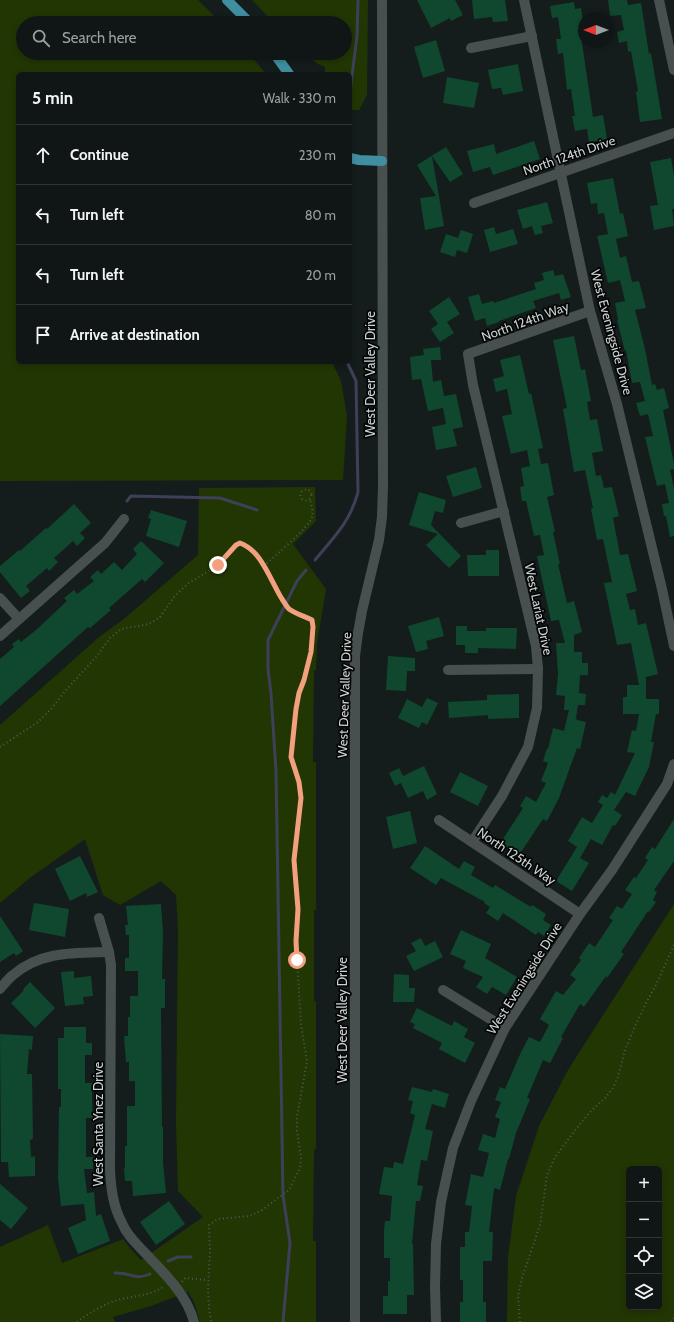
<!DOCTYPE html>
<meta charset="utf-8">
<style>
body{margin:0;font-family:Cabin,sans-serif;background:#1d2322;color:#f1f3f6}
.controls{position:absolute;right:12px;bottom:12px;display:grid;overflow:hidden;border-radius:6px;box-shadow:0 2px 6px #0003}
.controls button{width:36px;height:36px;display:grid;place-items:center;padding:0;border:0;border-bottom:1px solid #2f3534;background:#0f1615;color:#f1f3f6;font:20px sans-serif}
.compass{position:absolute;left:578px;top:12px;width:36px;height:36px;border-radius:50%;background:#0f1615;box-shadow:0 2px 6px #0003;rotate:270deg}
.stop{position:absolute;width:12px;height:12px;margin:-9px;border:3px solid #f2a080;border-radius:50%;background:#fff}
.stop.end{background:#f2a080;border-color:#fff;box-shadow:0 1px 4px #0008}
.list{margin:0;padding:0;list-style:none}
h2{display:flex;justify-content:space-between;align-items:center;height:52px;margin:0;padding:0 16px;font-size:17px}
h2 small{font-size:13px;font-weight:400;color:#9b9fa0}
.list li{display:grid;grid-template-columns:26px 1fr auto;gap:12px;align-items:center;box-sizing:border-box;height:60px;padding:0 16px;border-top:1px solid #2f3534}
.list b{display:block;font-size:15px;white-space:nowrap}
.list em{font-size:13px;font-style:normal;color:#9b9fa0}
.icon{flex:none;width:22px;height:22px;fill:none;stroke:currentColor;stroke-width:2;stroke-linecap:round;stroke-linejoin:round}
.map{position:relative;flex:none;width:674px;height:1322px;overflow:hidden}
.search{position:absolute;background:#0f1615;box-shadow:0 2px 6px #0003;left:16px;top:16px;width:336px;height:44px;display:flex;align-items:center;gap:10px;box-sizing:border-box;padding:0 14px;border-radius:22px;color:#9b9fa0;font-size:15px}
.panel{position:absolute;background:#0f1615;box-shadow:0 2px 6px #0003;left:16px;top:72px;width:336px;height:292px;border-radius:6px}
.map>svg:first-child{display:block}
</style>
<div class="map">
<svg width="674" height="1322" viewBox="0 0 674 1322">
<rect width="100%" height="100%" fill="#141d1c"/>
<!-- green -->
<g fill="#223603" fill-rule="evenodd">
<path d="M0,0H198L221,23H23V53H249L266,74H18V362H332L341,381L347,416L343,480L0,481Z"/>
<path d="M252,0H368L367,95L359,110H350V74H325V67L318,64L303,53H345V23H274Z"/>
<path d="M315,487L316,521L293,544L326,589L317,643L316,670L314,671L313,762H316V910H314V1001H316V1149H314L313,1241H316V1322H200L194,1302L188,1292L151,1306L113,1317L115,1322H0V1247L48,1225L62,1263L123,1239L130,1248L141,1260L203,1217L178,1191L176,1122L178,929L176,895L161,881L120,905L103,895L85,839L31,877L0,903V725L98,638L125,618L198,555L199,488Z"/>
<path d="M674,904V1322H507L508,1257L516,1196L539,1126L568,1070ZM629,1169H659V1307H629Z"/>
</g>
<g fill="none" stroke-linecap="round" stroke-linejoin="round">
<!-- stream -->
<g stroke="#3e3f58" stroke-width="3">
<path d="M350,92L357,36L358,0"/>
<path d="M127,501L131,496L220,498L257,510"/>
<path d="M315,560C335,536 350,522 358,492L356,381L347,362"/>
<path d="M168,1261L178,1257H191"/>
<path d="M115,1273C131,1272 134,1281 150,1274"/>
<path d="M283,1322L290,1243L283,1195L276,771L271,694L268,669V640L297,581L306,570"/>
</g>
</g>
<!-- building -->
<g fill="#0f482e">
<path d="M417,0H455L463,15L451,21L450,18L431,28Z"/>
<path d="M472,0H505L508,21L493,22L492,17L474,19Z"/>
<path d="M608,0H627L628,5L641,3L649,54L651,53L662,119L640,122L636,92L638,91L631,51L628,52L627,41L619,43L617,32L624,30L621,15L610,16Z"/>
<path d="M574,2L575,9L581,8L583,23H579L593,117L603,115L607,139L589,142L587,129L575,131L572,116H575L571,89L567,90L563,53L558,54L556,39H561L558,17L552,18L550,6Z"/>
<path d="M436,40L445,71L423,78L414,47Z"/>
<path d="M518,64L523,91L503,95L501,88L492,89L488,70Z"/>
<path d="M447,77L479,83L474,108L443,103Z"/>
<path d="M534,141L540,159L493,175L490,167L473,172L467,151L494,144L496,154Z"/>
<path d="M446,147L463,174L450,182L432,156L444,226L425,230L420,198L436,196L417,165Z"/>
<path d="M671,158L674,175V209H672L674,226L654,230L650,206L658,205L650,162Z"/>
<path d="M613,178L620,214L623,213L628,236L616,239L620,258L626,256L632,282L639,281L646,308L635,310L645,349L652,385L655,384L657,390L664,388L669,408L663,410L674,464V469L670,470L674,488V536L670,537L666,516H664L662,504L669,503L665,484L657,486L645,437L653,436L648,414L640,416L636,403L645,401L640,382L632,383L626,350L625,351L617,320H618L615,303L625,301L620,280L608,283L600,248L597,236L608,234L604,213L598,214L597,203L591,204L587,183Z"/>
<path d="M547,202L553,223L541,226L543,233L535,235L532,226L523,229L517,210Z"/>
<path d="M494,227L496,234L513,229L518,244L490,252L484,230Z"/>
<path d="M461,230L473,234L467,253L457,250L455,257L440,252L446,234L458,238Z"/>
<path d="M553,270L555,276L563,274L571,297L561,300L559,293L533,301L536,308L499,321V322L487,326L485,318L475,321L468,297L479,294L482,304L493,301L494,303L536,289L534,283L544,280L542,273Z"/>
<path d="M449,297L460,314L447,322L454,333L440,342L431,329L438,324L429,311Z"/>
<path d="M574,336L581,370L585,369L591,401L587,402L590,420L597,419L603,451L592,453L596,476L601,475L604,488L612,487L619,516L613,518L620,555L628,554L637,591L626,594L630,610L635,609L638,625L646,623L658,674L646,677V699H659V714H656L651,742H654L649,767L635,796L626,792L614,810L622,815L615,826L613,825L602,845L591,839L580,858L589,863L572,891L556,881L577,847L568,841L582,817L592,823L603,805L598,802L602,795L607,798L611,792L615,795L635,753L627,752L632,730L636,731L639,714H623V697H627V685H639L631,643L617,645L604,583L612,582L603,539L597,540L591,509L593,508L585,470L574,472L563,409L567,408L553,340Z"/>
<path d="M440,347L441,360H431L433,382L441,380L444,396L456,394L463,427L453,429L457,446L436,450L432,427L446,424L443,408L428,411L421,379L412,380L410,357L424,355L423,349Z"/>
<path d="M520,355L529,394L531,393L543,448L538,449L541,464L548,463L554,495L547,497L555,532H553L560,564H558L567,603L574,601L582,632L574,635V652H582V663H588V675H580L579,693L586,694L585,705H578L576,718L577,720L586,722L580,749L577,748L559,798L547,821L543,819L519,855L501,842L523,808L520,806L526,796L536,802L546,783L541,781L548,763L543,761L547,748L548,749L553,728L564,731L569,710H564L565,696L556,695L558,674L556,643H565L559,620L551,621L537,556L544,555L540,535L534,536L526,501H522L520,487L524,486L521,468L530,466L527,450L511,454L502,416L512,414L507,389L496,392L493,379L504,376L500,360Z"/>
<path d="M476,467L482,488L453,497L446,476Z"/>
<path d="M419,492L446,500L443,513L435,511L431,525L461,556L449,568L426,545L438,534L409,525Z"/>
<path d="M74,504L91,523L80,533L85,538L77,546L73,541L54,558L58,562L49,571L47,568L26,586L30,591L21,598L0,572V566L19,550L20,551L46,528L47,529Z"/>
<path d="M151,510L187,521L179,547L146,536L151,519L148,518Z"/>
<path d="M141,541L164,563L145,582L142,579L109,608L111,610L90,628L88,627L0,706V659L14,647L12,644L19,639L21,642L36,630L67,601L64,598L74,590L77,594L94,581L90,577L98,570L101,574L114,562L122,570L137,554L133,549Z"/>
<path d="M486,550H499V576H468L467,555H486Z"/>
<path d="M439,617L444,636L426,641L428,649L416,652L408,626Z"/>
<path d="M456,626H467V631H486V628H517L516,649L478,648V653H465V645H456Z"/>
<path d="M388,656L415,658V671H407L406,691L386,690Z"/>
<path d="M519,694V718L488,719V715L449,718L448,702L487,700V695Z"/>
<path d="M427,698L438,703L427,725L422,722L419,728L398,718L407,699L422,707Z"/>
<path d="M424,766L437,794L427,800L423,791L408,798L401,783L395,786L389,773L399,768L403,776Z"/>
<path d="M460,772L488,786L478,806L450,792Z"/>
<path d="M410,811L417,843L393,849L386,817Z"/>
<path d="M674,819V861L654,890L657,892L653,900L656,902L649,912L648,911L621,952L624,954L607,978L606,976L584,1007L580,1004L561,1037L563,1038L550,1063L543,1060L527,1098L530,1099L516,1133L509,1159H508L500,1190L494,1188L489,1232H493L492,1261H483V1302H486V1322H460V1302H463V1280H460V1247H465V1232H469L472,1206L465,1205L467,1195L471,1174L483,1177L489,1153L478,1150L483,1134L495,1138L500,1119L495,1117L501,1102L495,1100L500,1087L505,1089L521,1052L529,1037L540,1042L549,1025L540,1019L556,991L563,995L576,979L570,975L581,960L579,958L589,943L595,947L613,920L609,918L617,906L622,909L632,894L625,890L634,877L636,878L648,860L645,858L652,847L655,849Z"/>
<path d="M425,846L459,869L464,861L475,867L471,875L493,888L495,885L531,907L532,905L546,914L543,920L551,925L544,936L538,932L536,935L503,913L498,921L486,913L490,907L484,903L485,902L441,878L436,885L410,868Z"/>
<path d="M80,856L98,892L87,897L86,893L70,901L55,869Z"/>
<path d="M34,903L69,909L65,937L29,930Z"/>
<path d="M161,904L163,932L162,979H165V1008H161L162,1127H163V1163L166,1193L133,1196L132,1181H125L124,1168H125V1146H127V1106H135V1081H129V1062H126L124,1036H128V1017H130V996H138V971H125V958H129V935H126L125,925H128L126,906Z"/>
<path d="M0,916L23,951L16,956L14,953L0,962Z"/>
<path d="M461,930L491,944L485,958L517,977L506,995L492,987L487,994L476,987L483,977L463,968L466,961L450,954Z"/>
<path d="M421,938L425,946L435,941L443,957L414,971L406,956L416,951L411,943Z"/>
<path d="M74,971V978L91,976L93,996L83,997L84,1004L65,1006L61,972Z"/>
<path d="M394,974L409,975V988H415L414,1002H393Z"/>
<path d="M30,982L55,1008L35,1028L11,1003L24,990L23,989Z"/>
<path d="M417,1008L452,1026L454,1021L468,1029L464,1037L475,1043L465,1063L439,1049L442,1043L413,1028L415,1024L410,1022Z"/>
<path d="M64,1027H86V1043H92V1055H85V1083H92V1103L93,1118H86V1157H93V1169H84L87,1193L94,1192L96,1216L101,1214L110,1241L78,1254L68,1228L86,1220L84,1204L61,1206L58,1178L59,1107H61V1089H58V1038H64Z"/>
<path d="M0,1034L33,1036L32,1050L29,1049L27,1074H32L33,1139L30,1140L31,1157L35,1156V1176L9,1177L8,1162H1Z"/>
<path d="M412,1087L432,1092L433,1089L449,1094L445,1108L432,1104L425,1129L433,1131L427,1161L421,1160L417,1185L423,1186L420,1201H416L412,1244H413L414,1295H407V1314H383V1296H388V1281H390V1258H384V1230L385,1221H390L392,1196L379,1194L384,1167L393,1168L394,1162L403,1164L415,1115L410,1113L413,1101L408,1100Z"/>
<path d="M0,1184L28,1208L11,1229L0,1220Z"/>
<path d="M169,1201L185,1224L156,1245L140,1222Z"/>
</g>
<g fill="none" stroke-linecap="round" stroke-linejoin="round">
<!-- path -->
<g stroke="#505857" stroke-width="2" stroke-dasharray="1 3" stroke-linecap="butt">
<circle cx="306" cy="495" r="5.5"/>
<path d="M264,566C274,556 309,528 312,517C314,512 311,505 310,499"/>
<path d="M0,747L38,722L52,708L66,690L97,656L110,638L121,629L149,624L160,617L174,597L181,590L189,583L218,565L235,545L240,543C262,551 270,580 282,599C284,602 286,606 290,609C296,614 304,616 312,620L313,627L311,652L304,680L299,693L296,709L291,757L299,782L301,798L294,860L298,909L296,941L301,1025L307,1061L297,1117V1131L301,1157L300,1168L289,1190L262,1210L250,1216L218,1219L209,1225L210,1252L208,1289L209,1308L211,1322"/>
<path d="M182,1282L185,1278L207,1280"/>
<path d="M77,1322C90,1312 106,1303 121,1299C136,1296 151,1295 163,1287"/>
<path d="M520,1322L518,1296L522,1278L540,1225L547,1175L555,1157L583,1120L594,1108L605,1098L613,1088L618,1077L625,1050L635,1026L645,1005L656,985L674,945"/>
<path d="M671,1322L674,1318"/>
</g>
<!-- minor -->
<g stroke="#47504f" stroke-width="10">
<path d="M524,0L590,311L617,404L662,589L674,646"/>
<path d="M659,0L674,70"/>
<path d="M471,48L532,36"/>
<path d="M474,203L674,133"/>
<path d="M461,523L504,511"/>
<path d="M0,598L19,619"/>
<path d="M0,636L105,543L124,519"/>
<path d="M448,670L538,669"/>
<path d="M439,820L580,914"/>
<path d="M472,842L502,796L528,747L537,708L538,669L536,646L473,385L468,354L590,311"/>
<path d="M99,918L109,952L111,965L110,1170C111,1189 113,1206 122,1223C127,1236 138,1245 147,1255C165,1274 187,1295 194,1322"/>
<path d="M0,989C4,984 8,979 13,975C41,951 74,953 109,952"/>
<path d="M443,990L505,1028"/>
<path d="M355,1322V656L358,633L362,611L379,540L382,517L383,486L382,0"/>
<path d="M436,1322L435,1287L436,1244L441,1202L453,1148L471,1101L505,1028L580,914L612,870L667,784L674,764"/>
</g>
<!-- major -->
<g stroke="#408fa1" stroke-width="10">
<path d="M227,0L250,23"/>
<path d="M274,53L289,74"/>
<path d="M350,158L359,160L382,161"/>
</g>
</g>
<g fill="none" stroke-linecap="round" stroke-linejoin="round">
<!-- route -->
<path stroke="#f2a080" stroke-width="5" d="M218,565L236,545L240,543C262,551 270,580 282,599C284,602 286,606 289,609C296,614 304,616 312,620L313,627L311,652L304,680L299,693L296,709L291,757L299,782L301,798L294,860L298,909L296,941L297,960"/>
</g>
<g text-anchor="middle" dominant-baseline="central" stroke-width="3.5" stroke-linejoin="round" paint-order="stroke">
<!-- street labels -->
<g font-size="13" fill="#cdd3d2" stroke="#040606">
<text transform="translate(569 155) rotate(-19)">North 124th Drive</text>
<text transform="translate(525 321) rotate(-20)">North 124th Way</text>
<text transform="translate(612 332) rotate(75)">West Eveningside Drive</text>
<text transform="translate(370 374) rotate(-90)">West Deer Valley Drive</text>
<text transform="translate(539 609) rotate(78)">West Lariat Drive</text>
<text transform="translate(344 695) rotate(-88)">West Deer Valley Drive</text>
<text transform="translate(517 856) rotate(34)">North 125th Way</text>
<text transform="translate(524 978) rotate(-58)">West Eveningside Drive</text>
<text transform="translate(342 1020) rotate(-90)">West Deer Valley Drive</text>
<text transform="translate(98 1124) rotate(-90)">West Santa Ynez Drive</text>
</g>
</g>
</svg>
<div class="controls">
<button>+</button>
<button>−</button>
<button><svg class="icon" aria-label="locate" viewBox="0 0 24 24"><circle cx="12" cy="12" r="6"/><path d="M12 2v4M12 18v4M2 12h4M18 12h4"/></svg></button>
<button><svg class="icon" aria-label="layers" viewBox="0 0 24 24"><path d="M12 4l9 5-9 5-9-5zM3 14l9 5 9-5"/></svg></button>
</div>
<svg class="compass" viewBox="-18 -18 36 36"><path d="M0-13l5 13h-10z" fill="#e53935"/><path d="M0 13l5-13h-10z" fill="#9b9fa0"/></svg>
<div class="stop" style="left:297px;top:960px"></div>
<div class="stop end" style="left:218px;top:565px"></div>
<div class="search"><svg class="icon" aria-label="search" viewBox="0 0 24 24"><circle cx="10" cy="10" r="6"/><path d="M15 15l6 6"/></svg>Search here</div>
<section class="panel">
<h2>5 min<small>Walk · 330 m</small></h2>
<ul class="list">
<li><svg class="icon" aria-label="ahead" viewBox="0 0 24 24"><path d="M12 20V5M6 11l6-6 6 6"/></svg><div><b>Continue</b></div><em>230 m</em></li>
<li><svg class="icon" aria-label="left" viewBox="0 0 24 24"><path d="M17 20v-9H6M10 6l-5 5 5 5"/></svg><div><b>Turn left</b></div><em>80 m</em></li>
<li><svg class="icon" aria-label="left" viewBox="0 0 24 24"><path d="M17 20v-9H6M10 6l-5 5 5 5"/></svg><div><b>Turn left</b></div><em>20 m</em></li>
<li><svg class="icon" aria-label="arrive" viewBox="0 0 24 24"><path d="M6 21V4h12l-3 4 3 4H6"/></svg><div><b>Arrive at destination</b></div></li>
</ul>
</section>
</div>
